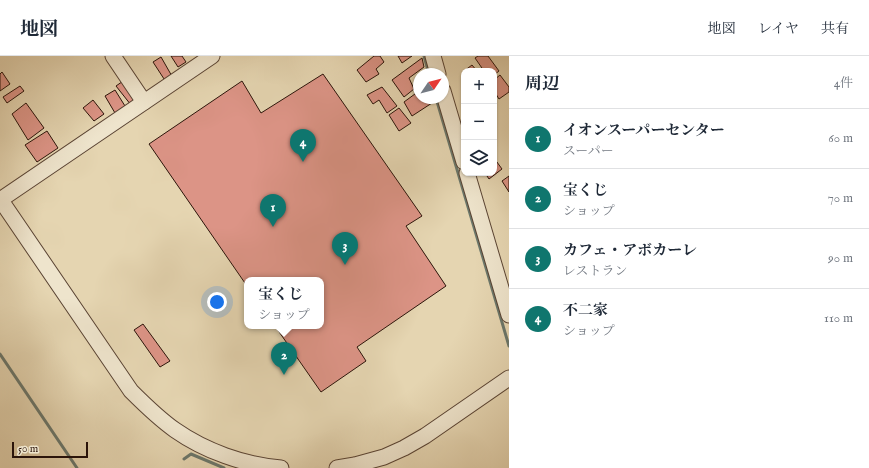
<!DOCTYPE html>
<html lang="ja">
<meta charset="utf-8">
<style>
body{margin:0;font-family:"IM FELL English","Noto Serif JP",serif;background:#f6f6f7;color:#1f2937}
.controls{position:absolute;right:12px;top:12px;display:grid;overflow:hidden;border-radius:8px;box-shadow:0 1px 3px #0004}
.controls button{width:36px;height:36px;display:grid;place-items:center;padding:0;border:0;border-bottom:1px solid #e0e1e3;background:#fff;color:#1f2937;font:20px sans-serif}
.compass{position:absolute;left:413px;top:12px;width:36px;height:36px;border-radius:50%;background:#fff;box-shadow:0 1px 3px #0004;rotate:55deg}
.scale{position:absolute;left:12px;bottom:10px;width:76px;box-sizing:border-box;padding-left:4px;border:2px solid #2b140a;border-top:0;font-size:11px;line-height:14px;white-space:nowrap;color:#2b140a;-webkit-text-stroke:3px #eee4cc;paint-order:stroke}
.you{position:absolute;left:217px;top:246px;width:14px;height:14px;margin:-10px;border:3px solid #fff;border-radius:50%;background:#1a73e8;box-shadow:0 0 0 6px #1a73e833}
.badge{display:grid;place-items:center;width:26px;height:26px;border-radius:50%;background:#0f766e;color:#fff;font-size:13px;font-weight:700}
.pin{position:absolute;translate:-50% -33px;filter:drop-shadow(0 1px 2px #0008)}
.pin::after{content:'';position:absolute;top:21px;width:14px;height:12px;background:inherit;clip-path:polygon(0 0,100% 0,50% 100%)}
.popup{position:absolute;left:244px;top:221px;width:80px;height:52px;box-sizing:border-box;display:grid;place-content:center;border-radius:8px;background:#fff;filter:drop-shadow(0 1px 3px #0005);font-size:13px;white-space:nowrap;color:#747a83}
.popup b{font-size:15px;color:#1f2937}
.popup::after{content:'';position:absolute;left:50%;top:100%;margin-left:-8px;border:8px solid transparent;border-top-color:#fff}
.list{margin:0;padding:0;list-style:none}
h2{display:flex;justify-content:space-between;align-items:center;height:52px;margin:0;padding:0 16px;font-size:17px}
h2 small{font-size:13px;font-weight:400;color:#747a83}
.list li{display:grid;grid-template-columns:26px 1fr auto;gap:12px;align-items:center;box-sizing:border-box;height:60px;padding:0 16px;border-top:1px solid #e0e1e3}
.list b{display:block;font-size:15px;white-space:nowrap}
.list p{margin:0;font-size:13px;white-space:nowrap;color:#747a83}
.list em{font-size:13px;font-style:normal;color:#747a83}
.icon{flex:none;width:22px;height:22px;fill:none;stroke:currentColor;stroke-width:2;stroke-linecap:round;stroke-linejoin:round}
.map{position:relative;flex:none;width:509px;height:412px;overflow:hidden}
header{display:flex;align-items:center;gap:24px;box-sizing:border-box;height:56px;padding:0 20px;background:#fff;border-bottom:1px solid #e0e1e3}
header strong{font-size:19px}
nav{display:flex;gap:22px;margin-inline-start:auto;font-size:14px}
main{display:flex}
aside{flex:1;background:#fff}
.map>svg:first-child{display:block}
</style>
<header>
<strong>地図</strong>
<nav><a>地図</a><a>レイヤ</a><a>共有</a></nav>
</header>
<main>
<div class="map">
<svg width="509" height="412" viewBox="0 0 509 412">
<rect width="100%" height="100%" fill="#e5d5b1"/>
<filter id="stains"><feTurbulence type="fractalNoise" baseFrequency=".005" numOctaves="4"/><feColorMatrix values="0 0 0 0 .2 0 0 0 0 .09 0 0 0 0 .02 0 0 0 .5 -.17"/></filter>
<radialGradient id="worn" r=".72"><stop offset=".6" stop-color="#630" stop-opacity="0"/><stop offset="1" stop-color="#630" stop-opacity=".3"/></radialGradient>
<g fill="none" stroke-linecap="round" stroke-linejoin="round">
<!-- stream -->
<g stroke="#6b776b" stroke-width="3">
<path d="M424,0L429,18"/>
<path d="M436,42L509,290"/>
<path d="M0,298L77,412"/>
<path d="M184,403L191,398L224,412"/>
</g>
</g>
<!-- building -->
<g fill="#dc9486" stroke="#2b140a">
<path d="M171,0H182L186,6L178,11Z"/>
<path d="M374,0H380L384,6L376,13L379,18L366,26L357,14Z"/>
<path d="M398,0H412L402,7Z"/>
<path d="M478,0H488L499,15L494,19V15H484L475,2Z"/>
<path d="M161,1L173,22L166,26L153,6Z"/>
<path d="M422,2L424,11L409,22L414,33L404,41L392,24Z"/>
<path d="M472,9L477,15H464Z"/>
<path d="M2,16L10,28L0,35V18Z"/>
<path d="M323,18L422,160L406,170L446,230L357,291L366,305L321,336L275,270H321V224H247V230L149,88L242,25L261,57Z"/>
<path d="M500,19L509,31V36L499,43L494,35V24Z"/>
<path d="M126,23L139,43L131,49L116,30Z"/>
<path d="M20,30L24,35L7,47L3,41Z"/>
<path d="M382,31L397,50L387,57L379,44L373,48L367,39Z"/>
<path d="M115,34L125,50L115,57L105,40Z"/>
<path d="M419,35V42H428L432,47L412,60L404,46Z"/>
<path d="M93,44L104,58L94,65L83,52Z"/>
<path d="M26,47L44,72L28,84L12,58Z"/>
<path d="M399,52L411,67L399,75L389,59Z"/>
<path d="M47,75L58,92L37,106L25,89Z"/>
<path d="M494,102L502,113L489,123L485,117H494Z"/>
<path d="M509,120V136L502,125Z"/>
<path d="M143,268L170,305L160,311L134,274Z"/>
</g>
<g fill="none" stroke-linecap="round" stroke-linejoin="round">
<defs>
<g id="minor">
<path d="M113,0L144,46"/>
<path d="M433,0L438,18"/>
<path d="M443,35L464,106"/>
<path d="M467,117L509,259"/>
<path d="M0,143L131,335C145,349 158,362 175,374C205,395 244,409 281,412"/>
<path d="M0,144L212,0"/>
<path d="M337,412L355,409L384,401L404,392L425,380L509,322"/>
</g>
</defs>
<!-- minor casing -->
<use href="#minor" stroke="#5a4434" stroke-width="17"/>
<!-- minor -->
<use href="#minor" stroke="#eee4cc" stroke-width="15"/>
</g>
<rect width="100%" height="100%" filter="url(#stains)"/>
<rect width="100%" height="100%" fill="url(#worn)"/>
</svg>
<div class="controls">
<button>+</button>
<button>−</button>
<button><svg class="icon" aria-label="layers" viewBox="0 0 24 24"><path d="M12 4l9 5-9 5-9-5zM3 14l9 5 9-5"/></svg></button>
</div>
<svg class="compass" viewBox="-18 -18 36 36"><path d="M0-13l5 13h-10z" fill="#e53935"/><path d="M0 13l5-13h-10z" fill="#747a83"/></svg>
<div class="scale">50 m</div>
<div class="you"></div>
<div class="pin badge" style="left:273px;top:171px">1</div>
<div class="pin badge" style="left:284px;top:319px">2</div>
<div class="popup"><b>宝くじ</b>ショップ</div>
<div class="pin badge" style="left:345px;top:209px">3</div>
<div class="pin badge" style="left:303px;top:106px">4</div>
</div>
<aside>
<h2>周辺<small>4件</small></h2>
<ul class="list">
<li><span class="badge">1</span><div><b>イオンスーパーセンター</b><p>スーパー</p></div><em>60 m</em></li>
<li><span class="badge">2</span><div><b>宝くじ</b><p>ショップ</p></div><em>70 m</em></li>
<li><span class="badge">3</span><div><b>カフェ・アボカーレ</b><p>レストラン</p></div><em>90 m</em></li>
<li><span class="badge">4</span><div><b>不二家</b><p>ショップ</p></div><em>110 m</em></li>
</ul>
</aside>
</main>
